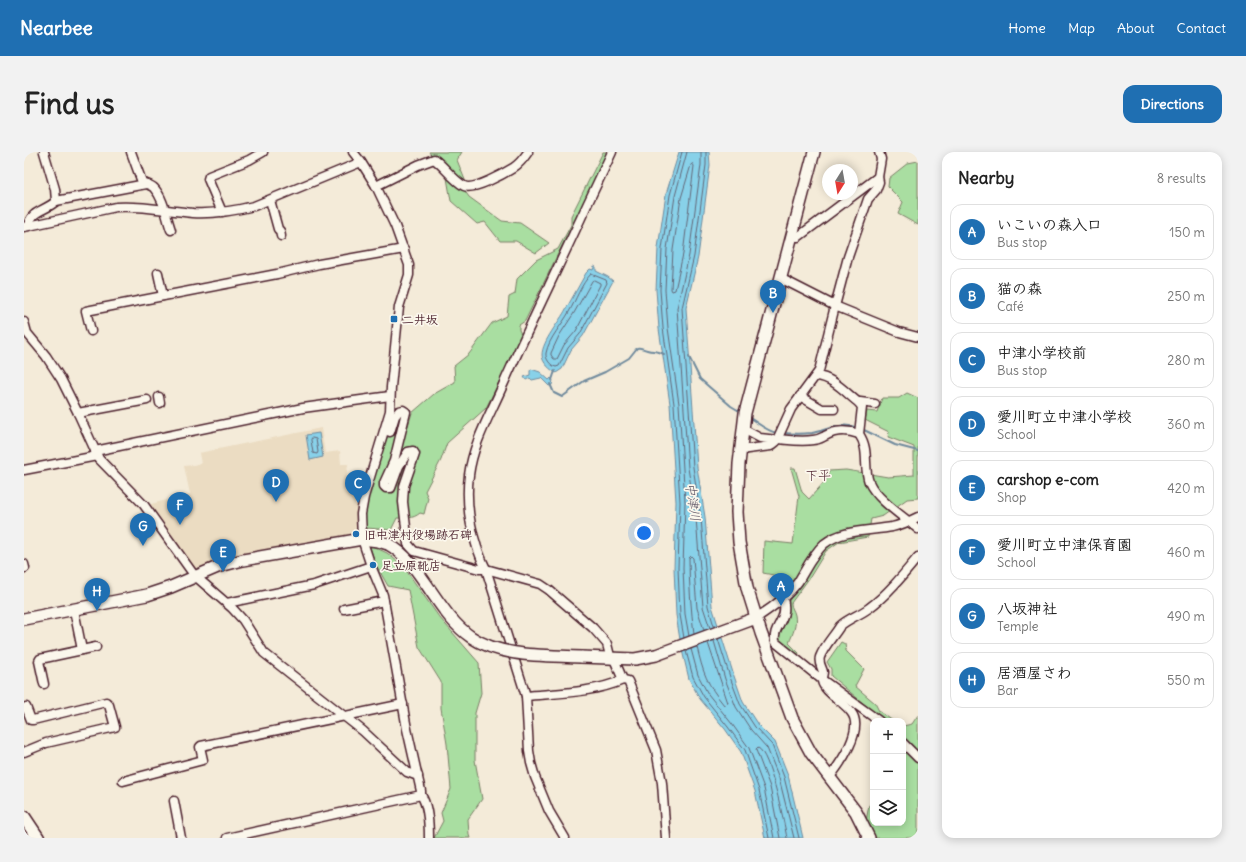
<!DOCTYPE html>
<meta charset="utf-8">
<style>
body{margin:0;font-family:Delius,"Klee One",sans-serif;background:#f2f2f2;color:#222}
.controls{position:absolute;right:12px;bottom:12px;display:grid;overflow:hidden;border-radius:8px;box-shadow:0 2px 10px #0003}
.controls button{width:36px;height:36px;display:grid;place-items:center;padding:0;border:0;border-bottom:1px solid #e0e0e0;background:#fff;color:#222;font:20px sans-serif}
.compass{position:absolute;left:798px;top:12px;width:36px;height:36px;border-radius:50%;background:#fff;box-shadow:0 2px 10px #0003;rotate:191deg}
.you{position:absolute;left:620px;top:381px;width:14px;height:14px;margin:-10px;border:3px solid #fff;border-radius:50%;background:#1a73e8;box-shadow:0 0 0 6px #1a73e833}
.badge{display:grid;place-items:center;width:26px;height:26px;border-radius:50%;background:#1f6fb2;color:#fff;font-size:13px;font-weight:700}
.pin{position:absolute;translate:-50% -33px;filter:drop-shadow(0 1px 2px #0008)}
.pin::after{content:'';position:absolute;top:21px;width:14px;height:12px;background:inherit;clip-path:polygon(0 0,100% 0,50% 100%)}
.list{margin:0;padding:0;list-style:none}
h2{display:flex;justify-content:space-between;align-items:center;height:52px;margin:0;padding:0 16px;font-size:17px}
h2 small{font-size:13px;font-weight:400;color:#767676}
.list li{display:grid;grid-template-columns:26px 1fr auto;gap:12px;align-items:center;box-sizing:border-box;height:56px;margin:0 8px 8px;padding:0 8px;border:1px solid #e0e0e0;border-radius:12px}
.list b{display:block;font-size:15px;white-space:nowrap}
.list p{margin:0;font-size:13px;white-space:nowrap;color:#767676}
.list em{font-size:13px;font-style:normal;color:#767676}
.icon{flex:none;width:22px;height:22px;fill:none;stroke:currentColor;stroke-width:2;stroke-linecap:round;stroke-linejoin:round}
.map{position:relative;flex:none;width:894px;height:686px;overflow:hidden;border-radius:12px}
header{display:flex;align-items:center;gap:24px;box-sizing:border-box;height:56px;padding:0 20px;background:#1f6fb2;color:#fff}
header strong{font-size:19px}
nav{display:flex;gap:22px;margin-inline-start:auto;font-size:14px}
.intro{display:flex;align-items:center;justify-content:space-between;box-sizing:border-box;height:96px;padding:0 24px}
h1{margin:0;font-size:28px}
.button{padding:10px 18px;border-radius:12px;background:#1f6fb2;color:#fff;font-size:14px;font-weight:700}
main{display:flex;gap:24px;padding:0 24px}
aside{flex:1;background:#fff;border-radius:12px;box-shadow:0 2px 10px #0003}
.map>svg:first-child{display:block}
</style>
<header>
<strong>Nearbee</strong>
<nav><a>Home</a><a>Map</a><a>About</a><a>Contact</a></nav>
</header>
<div class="intro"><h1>Find us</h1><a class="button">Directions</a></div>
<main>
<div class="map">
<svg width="894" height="686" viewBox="0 0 894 686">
<rect width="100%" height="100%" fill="#f4ebd9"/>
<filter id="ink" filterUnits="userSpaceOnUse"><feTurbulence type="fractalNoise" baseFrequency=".025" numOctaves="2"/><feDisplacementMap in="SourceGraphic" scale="8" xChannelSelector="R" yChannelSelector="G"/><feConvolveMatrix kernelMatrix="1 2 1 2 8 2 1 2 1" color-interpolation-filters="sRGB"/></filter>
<g filter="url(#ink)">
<!-- built -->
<path fill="#ebdcc2" d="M297,276L301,301L316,299L317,312H324L321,340L337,343L334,357L333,358V375L326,384L209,405L186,412L172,418L126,355L127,352L166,342L160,314L177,312L175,301Z"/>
<!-- green -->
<g fill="#a9dea1" stroke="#7a7e66">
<path d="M405,0H438L433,8L441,28L438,35L445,45L478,69L496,71L525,91L512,101L492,89H476L461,70L453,72L427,49L423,26Z"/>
<path d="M579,0H584L501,169L495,173V178L498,184L462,256L423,291L417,308L401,339L404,346L400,362L396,361C389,367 382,366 373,366L367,378L343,376L348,394L363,401L379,414L415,465L455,511L457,541L451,561V608L458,647L444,667L445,683L446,686H410L419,669L417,661L427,637L423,592L417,556V530L395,495L384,438L364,434L351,411L340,376L343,345L355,304L367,277H383L388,261L410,242L431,230L430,214L445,202L468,171L483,164L485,145L491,142L493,127L512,108L534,97L547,73V64Z"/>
<path d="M894,9V73L874,62L879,50L864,35L865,26L884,11Z"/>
<path d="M883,241L894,246V346L883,347L859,364L847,367L844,385L815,390L802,399L786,425L767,451C767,456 770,458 771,463C773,473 769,481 765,491L775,501L774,503L757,490L754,488V483C759,476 764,468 765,459C765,451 763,451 768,444L765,426L739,421L740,389L769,392L775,344L767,316H771L778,340L785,347L802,328L805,319L822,318L864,325L890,323V295L864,285L865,280L841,268L843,259L853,260L858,246H875Z"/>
<path d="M817,490L821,492L822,499L840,517L831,534L851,551L855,559L869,569H852V562L807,524V517L803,510Z"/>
<path d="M894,563V605L891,608L894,612V686H851L842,669L845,653L849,652V671H879V574L888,572Z"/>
</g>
<!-- water -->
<g fill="#88d1e9" stroke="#6f8a9d">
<path d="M655,0H685L686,13L674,105L662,156L673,315L681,365L688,454L710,524L719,550L734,573L751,590L764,623L779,686H741L731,639L717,600L701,577L676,547L665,527L657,494L652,463L650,416L652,350L646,252L635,177L632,138L634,96L642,42Z"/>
<path d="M570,114L572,115V119L584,125L589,129L559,184L547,198L538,217L532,221C527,218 518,211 518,203C518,189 536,169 542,157C549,145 555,133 562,121L566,117L569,118Z"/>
<path d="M507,217L516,220L525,228L527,226L529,228L528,233L525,234L517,226L508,228L506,226L502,228L500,225L506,223V219Z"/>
<path d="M295,281L299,305L286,308L282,283Z"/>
</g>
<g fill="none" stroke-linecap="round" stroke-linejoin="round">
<!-- shore -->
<g stroke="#636677" stroke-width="1">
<path d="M658,0L646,43L638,97L636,138L639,176L650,252L656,350L654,416L656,463L660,486"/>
<path d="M663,0L651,44L643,97L641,138L644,176L655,252L661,350L659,416L661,462L665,484"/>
<path d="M677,0V13L665,103L653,156L664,316L672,366L679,455L686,476"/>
<path d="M682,0V13L670,104L658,156L669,315L677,366L684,454L690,474"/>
<path d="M669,12L670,14L659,102L651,138L648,139L647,137L649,98L657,46L667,13Z"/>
<path d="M567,122L582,128L583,131L556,182L544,196L535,214L532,215C527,214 521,207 522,201C525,186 538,173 545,160C552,148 557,132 567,122Z"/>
<path d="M570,128L576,131V133L552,179L540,193L533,207H530L527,203V201L535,184L550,161L568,129Z"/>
<path d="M288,286L292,287L294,300L293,302L289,301L287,288Z"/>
<path d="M670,482C667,457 665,431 665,406L667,404L669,406L673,456L680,478"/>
<path d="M694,487L706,525L716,552L731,575L748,593L760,625L775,686"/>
<path d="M690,489L701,527L712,555L727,578L743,596L755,626L770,686"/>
<path d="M673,495C679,521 683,532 700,553H702L704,551L684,491"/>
<path d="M667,497L674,523L684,542L708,572L725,596L740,636L750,686"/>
<path d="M662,499L669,525L680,545L704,575L721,598L735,638L745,686"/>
<path d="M756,686L746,635L732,598L734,596C746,601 760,670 763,686"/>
</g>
<!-- stream -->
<g stroke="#6f8a9d" stroke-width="2">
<path d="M665,205L676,227L707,254L717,260"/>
<path d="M528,228L531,219"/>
<path d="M526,232L530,241L538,245L560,229L581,220L605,206L613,196C617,195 618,197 623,198C630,200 632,198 640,202"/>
<path d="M724,265C733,270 742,279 753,281"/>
<path d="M838,277L871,293L894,299"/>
<path d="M759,281C769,282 778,282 788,281C803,278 818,269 834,276"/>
</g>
<defs>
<g id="street">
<path d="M107,0L118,30C122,32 127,33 130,36C140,47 142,64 147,78"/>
<path d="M352,34L394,13L410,7C421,15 428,27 440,34C449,39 481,21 489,16C495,12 500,6 504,0"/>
<path d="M246,48L254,77L256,79L257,84"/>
<path d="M32,49L122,32"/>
<path d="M198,60L184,27L185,24L225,8L239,0"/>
<path d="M4,74C7,58 22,59 32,49L31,37L20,0"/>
<path d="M0,75L92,55C118,53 143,59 169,61C190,62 210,59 230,54L337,10"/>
<path d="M767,84L774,85L854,25"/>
<path d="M134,121L139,144"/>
<path d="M756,126L811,154L824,105L844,47L852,38L855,30L854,25L857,7L855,0"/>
<path d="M0,170L3,181L22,204L37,227L54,261L75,307L120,353L170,423L208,456L219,468L240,501L339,579L383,620L394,624"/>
<path d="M67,179L62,159L253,122L295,112L380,97"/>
<path d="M792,224C809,225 822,241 835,251L836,250L851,252"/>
<path d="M776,244L798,257H810"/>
<path d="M135,245L136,251"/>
<path d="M54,261L123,248"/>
<path d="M719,277L736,286L753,288"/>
<path d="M366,280L371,264L375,259L379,258L382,260L370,309L360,331V334L362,336H367L375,314L384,300L389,299L391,302L390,305L380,334L379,350L384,392L390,399L455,417H462L516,432L525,438L569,476L583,492L586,504L590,507L599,528C569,541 534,541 502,544L505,599L507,611L511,625L525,659L541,686"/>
<path d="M835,282C846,298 839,314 845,330C852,347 880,365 894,377"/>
<path d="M754,287C766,288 777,290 789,288C794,288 797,286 801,284C811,278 824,278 835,282L838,255L835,251"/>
<path d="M716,298L747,294L752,290L767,257L795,219L811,154L875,180L894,185"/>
<path d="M71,299L279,256L366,244"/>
<path d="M0,318L73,304"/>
<path d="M0,412L1,416"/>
<path d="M759,447C765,469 748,473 751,490L797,527L855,569"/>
<path d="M203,451L290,433L347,414"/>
<path d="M320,457L360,449"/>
<path d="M50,458L58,498"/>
<path d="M732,466C748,456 763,445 774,430C782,417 789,402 800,392C818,377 847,379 868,375C877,373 886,369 894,365"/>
<path d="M599,528L604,529L632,598L638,631L642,686"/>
<path d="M20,532L15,509L16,507L72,495"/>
<path d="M502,544L462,417C448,389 441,355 445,323C449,291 466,263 479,233C504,177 531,122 557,66C567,44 578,22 588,0"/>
<path d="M0,556L2,555L7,568H9L82,550L85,553L91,575L22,591L0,600"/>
<path d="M879,591L894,606"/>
<path d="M805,626C816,612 841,577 827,560C820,550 800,540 798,529C797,526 799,523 799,520C798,515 794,511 796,505C800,494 810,484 816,474C825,466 836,463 845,456C863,443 880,422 894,405"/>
<path d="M99,629L179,608L176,595L177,594L379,552"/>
<path d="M397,643C404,653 405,674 405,686"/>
<path d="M150,649L157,686"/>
<path d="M203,686L397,643V639L383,577L359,443L347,414L338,387L337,362L340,345L366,259L367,235L375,155L385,123V113L371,74L352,34L337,10L329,0"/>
</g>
<g id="secondary">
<path d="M790,0L721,261L715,312L713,360L715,390L723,436L737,481L768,566L787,601L832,660L845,686"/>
<path d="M0,467L123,443L147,435L196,414L219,408L338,387L354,389L364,392"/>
<path d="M557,505L611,507L632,503L732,466"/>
</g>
<path id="primary" d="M0,665L14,686"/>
</defs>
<!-- street casing -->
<use href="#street" stroke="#4a1f2b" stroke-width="11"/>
<!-- secondary casing -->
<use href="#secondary" stroke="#4a1f2b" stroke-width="14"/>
<!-- primary casing -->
<use href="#primary" stroke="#4a1f2b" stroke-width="15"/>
<!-- street -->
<use href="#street" stroke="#fbf7ec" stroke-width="8"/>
<!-- secondary -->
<use href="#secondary" stroke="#fbf7ec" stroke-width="11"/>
<!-- primary -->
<use href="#primary" stroke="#fbf7ec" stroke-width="12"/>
<defs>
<path id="secondary-bridge" d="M364,392C385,404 395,422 409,442C420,458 431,474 447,485C478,506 522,503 557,505"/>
</defs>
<!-- secondary-bridge casing -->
<use href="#secondary-bridge" stroke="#4a1f2b" stroke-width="14" stroke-linecap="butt"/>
<!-- secondary-bridge -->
<use href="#secondary-bridge" stroke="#fbf7ec" stroke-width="11"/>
</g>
</g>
<!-- markers -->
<g fill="#1f6fb2" stroke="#fbf7ec" stroke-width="1.5">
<rect x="366" y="163" width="8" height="8" rx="2"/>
<circle cx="332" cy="382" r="4"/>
<circle cx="349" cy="413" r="4"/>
</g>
<g text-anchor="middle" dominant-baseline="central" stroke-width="3.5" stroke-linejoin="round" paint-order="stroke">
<!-- poi labels -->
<g font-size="12" font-weight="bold" fill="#4a1f2b" stroke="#fbf7ec" text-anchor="start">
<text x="378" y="167">二井坂</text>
<text x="340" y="382">旧中津村役場跡石碑</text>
<text x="357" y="413">足立原靴店</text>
</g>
<!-- neighbourhood labels -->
<g font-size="13" fill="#4a1f2b" stroke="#fbf7ec">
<text x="794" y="323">下平</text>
</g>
<!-- water labels -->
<g font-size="13" font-style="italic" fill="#5d5464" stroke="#fbf7ec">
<text transform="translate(669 350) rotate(82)">中津川</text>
</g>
</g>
</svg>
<div class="controls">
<button>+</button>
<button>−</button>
<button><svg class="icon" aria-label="layers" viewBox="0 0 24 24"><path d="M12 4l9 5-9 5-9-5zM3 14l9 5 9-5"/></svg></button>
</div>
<svg class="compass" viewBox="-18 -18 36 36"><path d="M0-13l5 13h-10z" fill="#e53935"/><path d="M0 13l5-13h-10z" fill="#767676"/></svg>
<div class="you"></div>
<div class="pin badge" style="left:757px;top:454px">A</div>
<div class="pin badge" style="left:749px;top:161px">B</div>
<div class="pin badge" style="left:334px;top:351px">C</div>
<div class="pin badge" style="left:252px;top:350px">D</div>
<div class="pin badge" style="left:199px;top:420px">E</div>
<div class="pin badge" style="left:156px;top:373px">F</div>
<div class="pin badge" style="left:119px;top:394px">G</div>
<div class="pin badge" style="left:73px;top:459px">H</div>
</div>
<aside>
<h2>Nearby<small>8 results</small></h2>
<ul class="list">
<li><span class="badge">A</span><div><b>いこいの森入口</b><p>Bus stop</p></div><em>150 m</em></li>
<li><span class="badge">B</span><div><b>猫の森</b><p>Café</p></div><em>250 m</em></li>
<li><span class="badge">C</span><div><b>中津小学校前</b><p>Bus stop</p></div><em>280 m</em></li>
<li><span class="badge">D</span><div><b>愛川町立中津小学校</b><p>School</p></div><em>360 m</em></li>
<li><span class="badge">E</span><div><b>carshop e-com</b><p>Shop</p></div><em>420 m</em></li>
<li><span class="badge">F</span><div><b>愛川町立中津保育園</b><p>School</p></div><em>460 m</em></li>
<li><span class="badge">G</span><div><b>八坂神社</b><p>Temple</p></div><em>490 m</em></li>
<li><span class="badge">H</span><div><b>居酒屋さわ</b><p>Bar</p></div><em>550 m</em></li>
</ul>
</aside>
</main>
